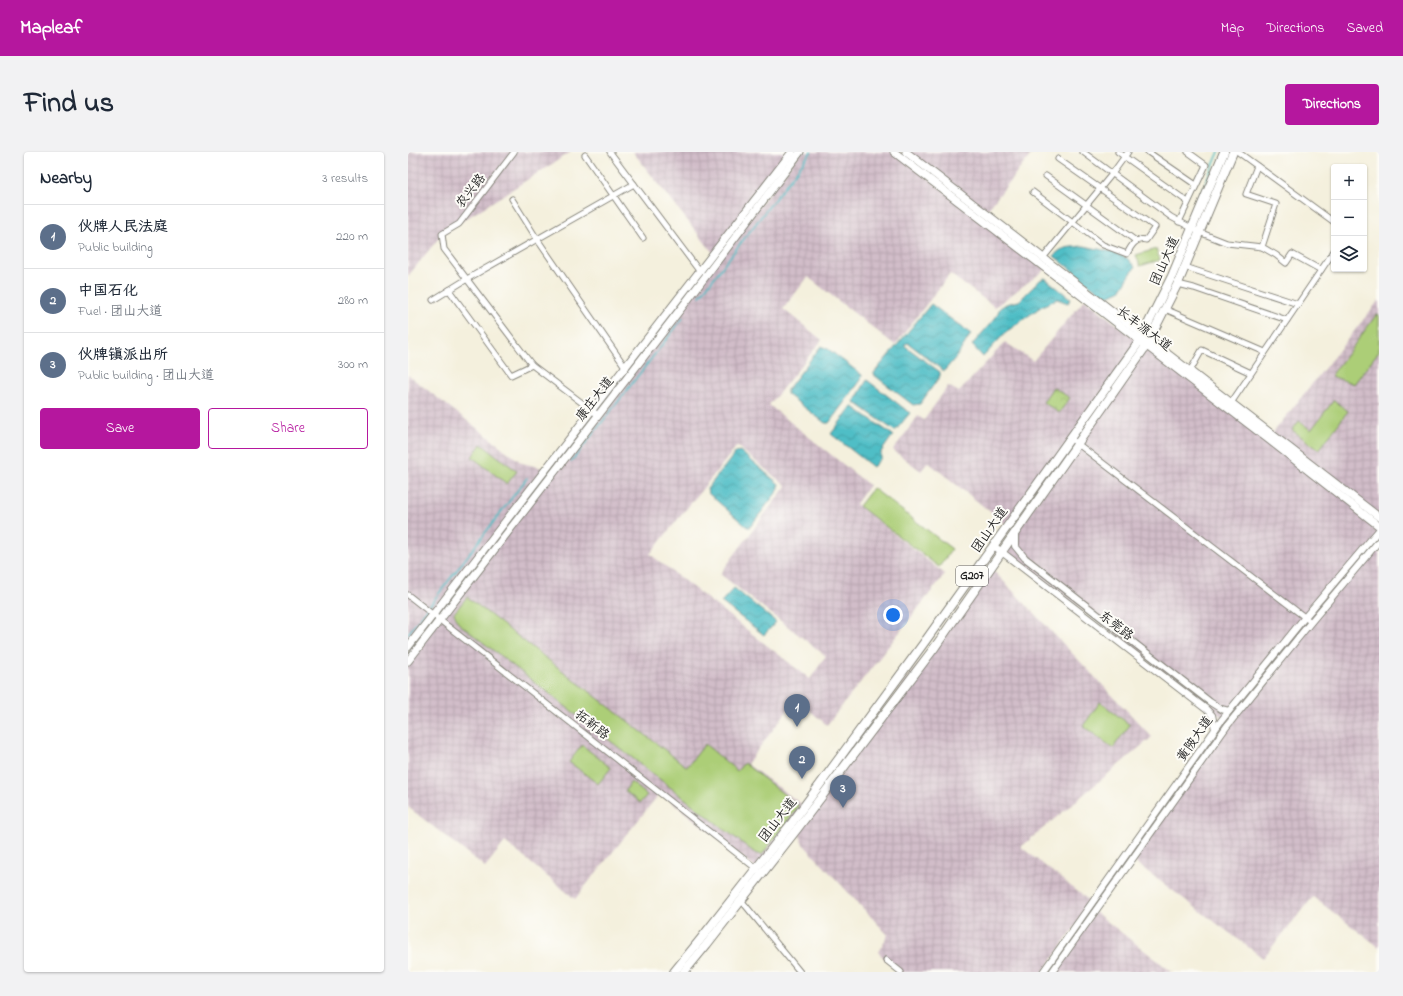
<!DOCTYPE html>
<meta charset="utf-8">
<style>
body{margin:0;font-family:"Indie Flower","LXGW WenKai TC",sans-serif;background:#f2f2f3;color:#1f2937}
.controls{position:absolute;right:12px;top:12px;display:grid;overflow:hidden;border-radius:4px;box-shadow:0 1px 3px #0004}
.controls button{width:36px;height:36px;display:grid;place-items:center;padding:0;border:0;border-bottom:1px solid #e0e1e3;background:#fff;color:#1f2937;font:20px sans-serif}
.you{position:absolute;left:485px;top:463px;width:14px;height:14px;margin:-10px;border:3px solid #fff;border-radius:50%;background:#1a73e8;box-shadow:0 0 0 6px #1a73e833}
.badge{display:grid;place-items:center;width:26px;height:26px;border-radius:50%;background:#b5179e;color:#fff;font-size:13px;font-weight:700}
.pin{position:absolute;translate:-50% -33px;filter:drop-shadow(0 1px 2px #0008)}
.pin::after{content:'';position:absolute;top:21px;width:14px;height:12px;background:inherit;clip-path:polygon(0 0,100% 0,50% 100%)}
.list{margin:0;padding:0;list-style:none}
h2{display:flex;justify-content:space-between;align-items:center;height:52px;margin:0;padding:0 16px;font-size:17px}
h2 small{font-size:13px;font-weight:400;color:#747a83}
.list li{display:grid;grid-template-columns:26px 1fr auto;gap:12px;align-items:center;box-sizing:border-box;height:64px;padding:0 16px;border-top:1px solid #e0e1e3}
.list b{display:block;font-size:15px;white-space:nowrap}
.list p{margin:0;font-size:13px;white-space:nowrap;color:#747a83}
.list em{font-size:13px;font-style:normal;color:#747a83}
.actions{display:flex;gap:8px;padding:12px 16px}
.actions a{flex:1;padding:9px 0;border:1px solid #b5179e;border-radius:4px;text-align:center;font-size:14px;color:#b5179e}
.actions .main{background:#b5179e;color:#fff}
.icon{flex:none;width:22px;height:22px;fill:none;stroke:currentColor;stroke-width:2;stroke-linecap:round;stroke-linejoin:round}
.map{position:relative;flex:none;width:971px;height:820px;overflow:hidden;border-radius:4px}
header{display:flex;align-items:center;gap:24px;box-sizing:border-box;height:56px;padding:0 20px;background:#b5179e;color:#fff}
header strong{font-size:19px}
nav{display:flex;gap:22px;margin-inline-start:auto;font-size:14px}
.intro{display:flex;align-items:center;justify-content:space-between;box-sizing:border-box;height:96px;padding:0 24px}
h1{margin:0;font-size:28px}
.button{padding:10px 18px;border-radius:4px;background:#b5179e;color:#fff;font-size:14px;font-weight:700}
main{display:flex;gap:24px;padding:0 24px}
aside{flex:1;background:#fff;border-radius:4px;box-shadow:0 1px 3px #0004}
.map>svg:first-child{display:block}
</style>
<header>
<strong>Mapleaf</strong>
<nav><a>Map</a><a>Directions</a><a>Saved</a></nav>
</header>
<div class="intro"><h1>Find us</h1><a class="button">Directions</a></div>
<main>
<aside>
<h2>Nearby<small>3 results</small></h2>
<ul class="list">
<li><span class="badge" style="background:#5c6f8a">1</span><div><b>伙牌人民法庭</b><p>Public building</p></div><em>220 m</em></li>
<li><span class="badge" style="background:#5c6f8a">2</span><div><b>中国石化</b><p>Fuel · 团山大道</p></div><em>280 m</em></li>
<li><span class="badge" style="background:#5c6f8a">3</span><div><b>伙牌镇派出所</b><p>Public building · 团山大道</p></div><em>300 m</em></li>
</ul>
<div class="actions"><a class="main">Save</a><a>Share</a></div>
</aside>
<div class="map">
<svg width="971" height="820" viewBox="0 0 971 820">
<defs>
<pattern id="industrial-grid" width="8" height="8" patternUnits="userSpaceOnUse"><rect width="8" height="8" fill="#d1bdc9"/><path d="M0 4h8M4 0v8" fill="none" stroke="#b3a2ac"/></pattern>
<pattern id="park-crowns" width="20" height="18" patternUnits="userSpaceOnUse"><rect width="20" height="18" fill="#acce77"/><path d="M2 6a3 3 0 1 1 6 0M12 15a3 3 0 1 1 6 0" fill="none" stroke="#93b066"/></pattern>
<pattern id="water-waves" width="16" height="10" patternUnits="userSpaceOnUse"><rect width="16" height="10" fill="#50bec6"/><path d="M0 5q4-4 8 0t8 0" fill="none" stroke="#429aa0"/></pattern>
</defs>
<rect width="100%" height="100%" fill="#fdfcf7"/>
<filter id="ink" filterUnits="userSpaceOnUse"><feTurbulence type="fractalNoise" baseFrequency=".025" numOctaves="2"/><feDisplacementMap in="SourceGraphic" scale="8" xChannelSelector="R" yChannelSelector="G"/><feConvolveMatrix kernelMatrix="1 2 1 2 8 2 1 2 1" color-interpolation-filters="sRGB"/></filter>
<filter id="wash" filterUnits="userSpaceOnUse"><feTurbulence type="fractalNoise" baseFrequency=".012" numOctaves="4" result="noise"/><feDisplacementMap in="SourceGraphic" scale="16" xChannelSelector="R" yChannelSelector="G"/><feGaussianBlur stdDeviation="0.9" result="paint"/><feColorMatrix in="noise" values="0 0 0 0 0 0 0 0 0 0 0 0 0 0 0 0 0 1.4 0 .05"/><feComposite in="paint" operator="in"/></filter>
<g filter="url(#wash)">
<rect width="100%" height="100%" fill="#f4f0dd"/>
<!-- industrial -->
<g fill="url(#industrial-grid)" fill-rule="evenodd">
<path d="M0,0H163L34,82L0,124Z"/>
<path d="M225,0H384L306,102Z"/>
<path d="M393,0H486L638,117L587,155L542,122L487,193L400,125L375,157L414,188L361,253L461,333L448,352L537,422L419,573L388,547L339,612L396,654L348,716L252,641L167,747L97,690L77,715L0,655V509ZM329,294L378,334L312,422L418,504L402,527L242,402Z"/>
<path d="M498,0H625L577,61Z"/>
<path d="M677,147L731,190L600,374L520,310L513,319L485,298L510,264L516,268L540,234L551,240L597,190L625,209Z"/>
<path d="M971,148V795L905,745L855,806L724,708L779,631L774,627L818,568L595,397L738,194L860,287Z"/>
<path d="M0,223L114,311L139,317L0,495Z"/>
<path d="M582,415L744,585L613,695L684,751L635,820H493L478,808L470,800L480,783L395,692L389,677Z"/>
<path d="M687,760L764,820H644Z"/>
</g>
<!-- green -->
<g fill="#acce77" stroke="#64754a">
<path d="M748,97L752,108L732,114L728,103Z"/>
<path d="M969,162L971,164V199L946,232L923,224Z"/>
<path d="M926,248L940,259L911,298L884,278L891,269L903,278Z"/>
<path d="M73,292L109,319L99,332L64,305Z"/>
<path d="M465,336L544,397L531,415L451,354Z"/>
<path d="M59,445L279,615L297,592L329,619L336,611L391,654L354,703L347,701L50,471L46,461Z"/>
<path d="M692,550L722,573L705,596L675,574Z"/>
<path d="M174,593L203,616L190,632L161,610Z"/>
<path d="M223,630L239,643L232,651L217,639Z"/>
</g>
<!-- park -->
<path fill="url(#park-crowns)" stroke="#64754a" d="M645,235L662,246L651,261L635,250Z"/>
<!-- water -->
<g fill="url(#water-waves)" stroke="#366d71">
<path d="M676,94L705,100L719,106L727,115L712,139L697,145L646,104C653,94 665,95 676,94Z"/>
<path d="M637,126L663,147L660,151L649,147L634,154L598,180L575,205L564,193L588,165L592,156L598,152L611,149L632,128Z"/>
<path d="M523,152L563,182L549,204L536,219L500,191L497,192V194L532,220V224L512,252L505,253L466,223V221Z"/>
<path d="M413,194L420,197L454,223L453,228L421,271H417L379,242V238Z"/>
<path d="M459,228L502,261L487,279L446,250Z"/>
<path d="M444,254L485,283L473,300V306L465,315L423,282Z"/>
<path d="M332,299L371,332V337L342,375H339L300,341L299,337L328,300Z"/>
<path d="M326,436L368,470L356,483L313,450Z"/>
</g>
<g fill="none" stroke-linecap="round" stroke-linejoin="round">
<!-- stream -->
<g stroke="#50bec6" stroke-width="1.5">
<path d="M780,70L811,0"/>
<path d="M292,144L403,0"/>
<path d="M163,310L275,166"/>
<path d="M0,482L119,326"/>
</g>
</g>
</g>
<g filter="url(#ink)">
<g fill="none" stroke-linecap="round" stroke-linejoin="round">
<defs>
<g id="minor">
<path d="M106,0L51,72L34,82L36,97L124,213L190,263"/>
<path d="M202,0L292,120"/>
<path d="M675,0L763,65L791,80L819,91L854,95L868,103L878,111L884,102L913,118"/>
<path d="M710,0L780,50"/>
<path d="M740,0L788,33"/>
<path d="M830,0L926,70"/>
<path d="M177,3L235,86"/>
<path d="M849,14L838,42L868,52L854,95"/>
<path d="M638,24L728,89"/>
<path d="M625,40L695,93L719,102C723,94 728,85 738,88L747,75L650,7"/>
<path d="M104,47L129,87L218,216"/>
<path d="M771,70L798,13L780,0"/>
<path d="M635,106L704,22L720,0"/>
<path d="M777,115L890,152"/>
<path d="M770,132L786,136L879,168"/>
<path d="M41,138L103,223L124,213"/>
<path d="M25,148L59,127L226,32"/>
<path d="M757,157L857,200"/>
<path d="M782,219L794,198L843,221"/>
<path d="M823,251L926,99"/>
<path d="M662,286L903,470"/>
<path d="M0,443L350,718"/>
<path d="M333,748L392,820"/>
<path d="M478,808L493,820"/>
</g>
<g id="tertiary">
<path d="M607,381V394L617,406L802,550L813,557L821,559"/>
<path d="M586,394L798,557L804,563L807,577"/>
<path d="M635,820L813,569L897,465L971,378"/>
<path d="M644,820L819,574L903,470L971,389"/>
</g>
<g id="secondary">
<path d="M486,0L860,287L971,374"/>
<path d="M498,0L971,365"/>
<path d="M0,495L384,0"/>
<path d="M0,509L278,150L392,0"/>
</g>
<g id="trunk">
<path d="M266,820L292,788L383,672L518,488L731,190L764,124L816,0"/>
<path d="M276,820L299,792L389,677L527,495L738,194L771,129L825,0"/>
</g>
</defs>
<!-- minor casing -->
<use href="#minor" stroke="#88867c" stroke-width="7"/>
<!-- tertiary casing -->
<use href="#tertiary" stroke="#88867c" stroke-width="8"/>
<!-- secondary casing -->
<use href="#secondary" stroke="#88867c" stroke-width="9"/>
<!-- trunk casing -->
<use href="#trunk" stroke="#88867c" stroke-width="10"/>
<!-- minor -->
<use href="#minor" stroke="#fff" stroke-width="5"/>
<!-- tertiary -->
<use href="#tertiary" stroke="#fff" stroke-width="6"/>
<!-- secondary -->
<use href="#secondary" stroke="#fff" stroke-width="7"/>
<!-- trunk -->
<use href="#trunk" stroke="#fff" stroke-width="8"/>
</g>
</g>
<g text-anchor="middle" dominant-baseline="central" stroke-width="4" stroke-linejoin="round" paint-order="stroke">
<!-- shield labels -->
<rect fill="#fdfcf7" stroke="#605f5e" stroke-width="1" x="548" y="414" width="32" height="20" rx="3"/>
<g font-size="12" font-weight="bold" fill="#1c1c1c">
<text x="564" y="424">G207</text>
</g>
<!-- street labels -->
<g font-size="13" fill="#1c1c1c" stroke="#fdfcf7">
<text transform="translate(63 39) rotate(-52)">农兴路</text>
<text transform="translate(757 109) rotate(-66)">团山大道</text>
<text transform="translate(736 177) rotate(37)">长丰源大道</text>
<text transform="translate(187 247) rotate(-52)">康庄大道</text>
<text transform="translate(582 378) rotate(-55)">团山大道</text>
<text transform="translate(708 474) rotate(38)">东莞路</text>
<text transform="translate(184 573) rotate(38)">拓新路</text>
<text transform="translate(787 587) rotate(-55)">黄陂大道</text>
<text transform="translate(370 668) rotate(-52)">团山大道</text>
</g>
</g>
</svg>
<div class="controls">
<button>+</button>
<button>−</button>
<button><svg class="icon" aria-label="layers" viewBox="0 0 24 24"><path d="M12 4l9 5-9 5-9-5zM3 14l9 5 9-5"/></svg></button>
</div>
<div class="you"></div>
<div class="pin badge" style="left:389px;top:575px;background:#5c6f8a">1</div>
<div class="pin badge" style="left:394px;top:627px;background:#5c6f8a">2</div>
<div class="pin badge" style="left:435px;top:656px;background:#5c6f8a">3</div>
</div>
</main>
